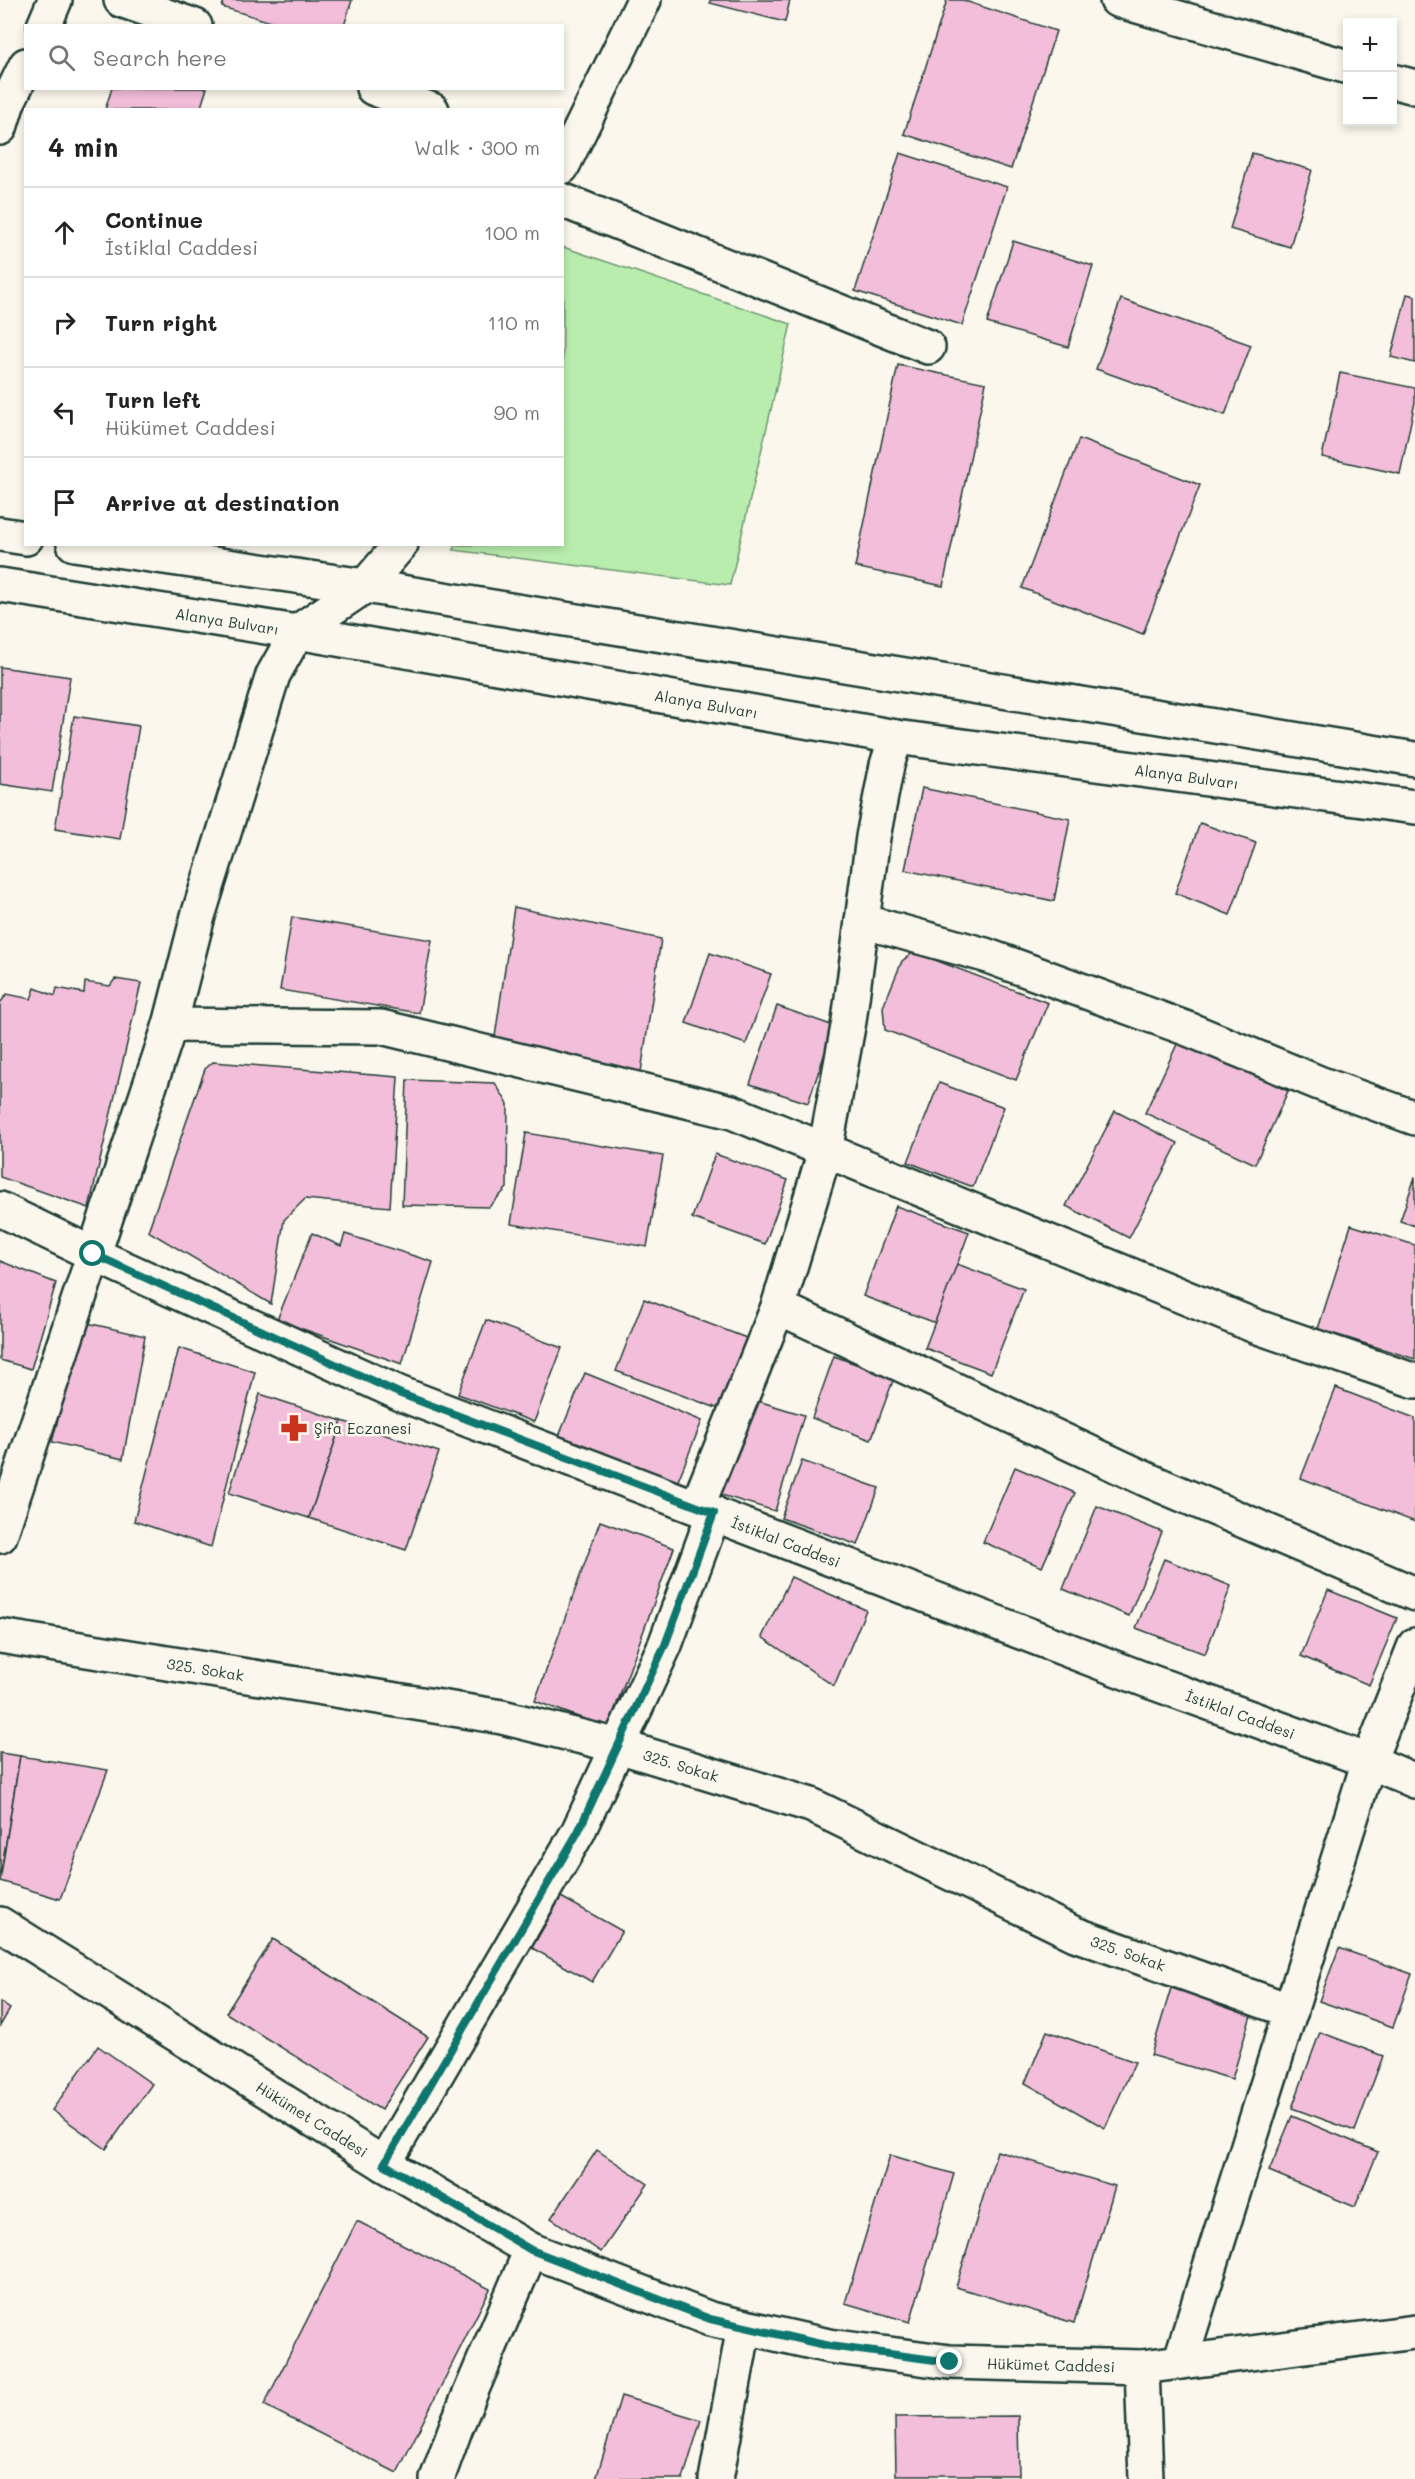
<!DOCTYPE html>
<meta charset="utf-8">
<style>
body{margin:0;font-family:Mali,sans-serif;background:#f2f2f2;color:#222}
.controls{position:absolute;right:18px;top:18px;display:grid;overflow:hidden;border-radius:0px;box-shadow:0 3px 9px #0003}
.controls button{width:54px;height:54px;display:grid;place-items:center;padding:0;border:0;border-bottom:2px solid #e0e0e0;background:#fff;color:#222;font:30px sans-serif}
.stop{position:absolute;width:18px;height:18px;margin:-14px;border:4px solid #0f766e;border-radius:50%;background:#fff}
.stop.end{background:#0f766e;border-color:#fff;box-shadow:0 2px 6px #0008}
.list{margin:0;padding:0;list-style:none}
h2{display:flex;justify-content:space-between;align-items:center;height:78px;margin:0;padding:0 24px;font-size:26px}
h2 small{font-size:20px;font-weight:400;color:#767676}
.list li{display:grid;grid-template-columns:39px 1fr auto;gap:18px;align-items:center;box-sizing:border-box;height:90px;padding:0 24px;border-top:2px solid #e0e0e0}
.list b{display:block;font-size:22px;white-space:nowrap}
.list p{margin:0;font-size:20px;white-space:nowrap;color:#767676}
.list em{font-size:20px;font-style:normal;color:#767676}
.icon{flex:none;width:33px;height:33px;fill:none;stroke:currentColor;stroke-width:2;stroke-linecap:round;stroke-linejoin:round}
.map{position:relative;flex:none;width:1415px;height:2479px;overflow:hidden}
.search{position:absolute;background:#fff;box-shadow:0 3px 9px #0003;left:24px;top:24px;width:540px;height:66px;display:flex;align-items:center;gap:15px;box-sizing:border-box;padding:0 21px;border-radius:0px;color:#767676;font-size:22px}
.panel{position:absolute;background:#fff;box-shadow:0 3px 9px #0003;left:24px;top:108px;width:540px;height:438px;border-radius:0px}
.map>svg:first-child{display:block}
</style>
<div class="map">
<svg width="1415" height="2479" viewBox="0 0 1415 2479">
<rect width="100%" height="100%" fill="#fbf7ec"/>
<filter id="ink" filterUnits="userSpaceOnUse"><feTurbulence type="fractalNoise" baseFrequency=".0167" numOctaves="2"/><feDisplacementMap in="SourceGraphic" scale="12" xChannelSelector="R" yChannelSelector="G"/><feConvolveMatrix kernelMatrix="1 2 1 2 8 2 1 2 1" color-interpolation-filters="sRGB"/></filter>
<g filter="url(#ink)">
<!-- green -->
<path fill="#b9edae" stroke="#6c9571" stroke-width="1.5" d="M563,247L791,324L730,585L453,550L455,545L562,544Z"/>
<!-- building -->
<g fill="#f3beda" stroke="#1f3d34" stroke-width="1.5">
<path d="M224,0H352L344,26H284L222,7Z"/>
<path d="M710,0H790L785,22L710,3Z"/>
<path d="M947,0H962L1056,31L1011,169L904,134Z"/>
<path d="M112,88H207L200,110H105Z"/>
<path d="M900,153L1007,187L962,325L855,291Z"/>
<path d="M1252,153L1312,170L1290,247L1230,229Z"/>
<path d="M1013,241L1093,266L1068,347L987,323Z"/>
<path d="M1407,294L1415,296V363L1391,357Z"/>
<path d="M1121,299L1251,345L1225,415L1096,369Z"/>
<path d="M898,365L986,383L943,586L855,567Z"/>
<path d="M1340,373L1415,388V402L1400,474L1322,457Z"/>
<path d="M1079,439L1200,485L1143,634L1022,588Z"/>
<path d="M0,667L70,677L52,792L0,784Z"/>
<path d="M74,716L139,726L120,839L55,829Z"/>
<path d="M922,788L1070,819L1054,901L905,870Z"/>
<path d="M1200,823L1256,843L1230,915L1175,893Z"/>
<path d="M514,907L661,939L641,1072L495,1037Z"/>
<path d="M292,917L432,940L419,1013L280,990Z"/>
<path d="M914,952L1048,1003L1016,1080L885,1030L883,1007L902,961Z"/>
<path d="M710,953L771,974L746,1044L686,1023Z"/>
<path d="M115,979L141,983L89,1208L0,1177V1003L7,994L31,999L35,988L55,996L57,988L84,993L85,982L110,986Z"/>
<path d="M777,1006L834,1026L808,1103L750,1084Z"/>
<path d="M1179,1040L1288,1091L1255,1164L1145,1113Z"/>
<path d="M213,1062L398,1077L390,1207L305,1199L284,1220L271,1304L148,1231L205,1069Z"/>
<path d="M407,1080L495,1083L508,1104L507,1188L489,1207L402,1205Z"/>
<path d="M939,1083L1004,1107L973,1187L908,1162Z"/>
<path d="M1115,1111L1178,1143L1129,1238L1066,1206Z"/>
<path d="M526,1133L663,1156L647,1247L511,1224Z"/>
<path d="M715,1154L788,1180L765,1244L692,1218Z"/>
<path d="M1415,1177V1226L1400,1221Z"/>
<path d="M896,1206L969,1232L936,1323L863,1296Z"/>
<path d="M1351,1225L1415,1245V1359L1318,1329Z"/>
<path d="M312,1233L341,1246L345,1234L433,1262L402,1364L277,1320Z"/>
<path d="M0,1261L56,1283L31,1369L0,1360Z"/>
<path d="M957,1264L1024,1289L991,1373L925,1348Z"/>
<path d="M644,1299L749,1339L722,1410L616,1371Z"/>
<path d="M486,1320L562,1348L534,1422L458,1394Z"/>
<path d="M83,1322L145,1336L123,1459L52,1442Z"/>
<path d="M179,1348L255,1372L211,1547L134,1521Z"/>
<path d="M834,1356L894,1378L871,1440L812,1418Z"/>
<path d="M585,1373L702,1421L677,1483L559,1436Z"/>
<path d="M1336,1388L1415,1418V1522L1301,1478Z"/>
<path d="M260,1394L342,1421L309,1518L229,1493Z"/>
<path d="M748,1398L804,1415L775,1511L718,1494Z"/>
<path d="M342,1421L439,1452L406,1550L309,1518Z"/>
<path d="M802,1461L879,1488L858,1545L781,1518Z"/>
<path d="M1015,1467L1075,1493L1042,1567L983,1542Z"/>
<path d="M1097,1506L1162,1532L1129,1616L1063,1589Z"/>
<path d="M600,1521L674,1548L608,1728L535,1701Z"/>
<path d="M1164,1559L1231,1586L1205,1654L1136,1628Z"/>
<path d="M791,1577L866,1610L834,1686L762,1637Z"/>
<path d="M1328,1590L1397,1618L1369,1685L1301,1656Z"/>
<path d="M0,1753L20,1756L0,1879Z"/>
<path d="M20,1756L108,1770L60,1899L0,1881Z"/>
<path d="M561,1897L622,1931L592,1982L532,1948Z"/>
<path d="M273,1939L428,2037L381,2110L226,2013Z"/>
<path d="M1339,1948L1412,1974L1393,2027L1319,2001Z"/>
<path d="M1171,1988L1252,2012L1232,2079L1151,2055Z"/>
<path d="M0,2002L10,2009L0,2026Z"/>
<path d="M1047,2031L1135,2062L1105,2128L1025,2083Z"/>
<path d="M1320,2032L1383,2056L1355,2131L1292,2108Z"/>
<path d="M98,2046L152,2084L106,2149L52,2110Z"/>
<path d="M1292,2116L1378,2152L1355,2207L1269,2171Z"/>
<path d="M597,2150L648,2184L601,2252L551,2218Z"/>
<path d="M997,2151L1115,2186L1074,2323L956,2287Z"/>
<path d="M890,2155L954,2174L910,2322L845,2303Z"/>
<path d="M357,2221L490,2289L397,2473L264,2405Z"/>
<path d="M621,2396L701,2420L683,2479H596Z"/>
<path d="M1018,2416L1019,2475H896L895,2417Z"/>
</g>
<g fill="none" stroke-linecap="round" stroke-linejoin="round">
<defs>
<g id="street">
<path d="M121,0L195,26"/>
<path d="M1117,0L1348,67"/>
<path d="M44,26L55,0"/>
<path d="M1392,81L1415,87"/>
<path d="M373,88L432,110"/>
<path d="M0,128L8,102L26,65"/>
<path d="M562,167L644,0"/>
<path d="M562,200L928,347"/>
<path d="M862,921L985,955L1188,1029L1319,1083L1415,1118"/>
<path d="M170,1025L381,1027L732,1112L1255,1326L1415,1381"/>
<path d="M778,1307L1148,1480L1415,1594"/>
<path d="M697,1507L778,1307L825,1151L849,1021L873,837L887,765L896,737"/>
<path d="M0,1536L170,1025L198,916L273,675L297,632L365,586L401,544"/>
<path id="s1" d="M0,1636L502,1717L618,1746L811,1805L1075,1934L1291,2011"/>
<path d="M384,2164L578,1832L665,1645L714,1513"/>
<path d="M1180,2362L1369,1761L1415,1645"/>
<path d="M437,2479L456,2427L531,2250"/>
<path d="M716,2479L744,2327"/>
</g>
<g id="secondary">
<path d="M0,534L26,538"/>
<path d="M74,544L365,586L1415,759"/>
<path id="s2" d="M0,585L297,632L896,737L1415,807"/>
<path id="s3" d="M0,1209L93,1254L401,1394L1146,1680L1369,1761L1415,1781"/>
<path id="s4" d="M0,1924L384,2164L531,2250L710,2319L829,2346L950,2362L1142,2367L1415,2332"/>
<path d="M1142,2367L1146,2479"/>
</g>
</defs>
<!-- street casing -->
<use href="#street" stroke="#1f3d34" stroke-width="38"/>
<!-- secondary casing -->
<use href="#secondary" stroke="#1f3d34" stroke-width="38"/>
<!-- street -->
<use href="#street" stroke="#fbf7ec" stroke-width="33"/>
<!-- secondary -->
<use href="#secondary" stroke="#fbf7ec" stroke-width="33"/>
</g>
</g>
<g fill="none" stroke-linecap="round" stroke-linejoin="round" filter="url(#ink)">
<!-- route -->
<path stroke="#0f766e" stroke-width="8" d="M93,1254L401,1394L714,1513L665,1645L578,1832L384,2164L531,2250L710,2319L829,2346L950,2362"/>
</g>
<!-- icons -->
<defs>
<symbol id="pharmacy-bare" viewBox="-9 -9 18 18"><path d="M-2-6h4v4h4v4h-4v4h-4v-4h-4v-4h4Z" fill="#c8321e" stroke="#fbf7ec" stroke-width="2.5" paint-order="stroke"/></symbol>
</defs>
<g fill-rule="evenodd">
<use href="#pharmacy-bare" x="275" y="1409" width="38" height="38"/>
</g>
<g text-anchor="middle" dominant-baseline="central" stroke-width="5" stroke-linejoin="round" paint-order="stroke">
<!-- street labels -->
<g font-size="15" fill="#1f3d34" stroke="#fbf7ec">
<text stroke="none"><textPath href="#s2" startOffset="230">Alanya Bulvarı</textPath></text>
<text stroke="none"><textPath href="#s2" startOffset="716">Alanya Bulvarı</textPath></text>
<text stroke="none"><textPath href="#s2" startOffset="1202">Alanya Bulvarı</textPath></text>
<text stroke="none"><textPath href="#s3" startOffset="854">İstiklal Caddesi</textPath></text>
<text stroke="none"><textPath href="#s1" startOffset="208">325. Sokak</textPath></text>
<text stroke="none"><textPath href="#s3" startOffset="1340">İstiklal Caddesi</textPath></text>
<text stroke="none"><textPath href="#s1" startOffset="694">325. Sokak</textPath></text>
<text stroke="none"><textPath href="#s1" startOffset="1180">325. Sokak</textPath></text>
<text stroke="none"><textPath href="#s4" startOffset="368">Hükümet Caddesi</textPath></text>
<text stroke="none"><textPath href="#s4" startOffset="1160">Hükümet Caddesi</textPath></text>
</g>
<!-- poi labels -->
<g font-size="15" fill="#1f3d34" stroke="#fbf7ec" text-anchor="start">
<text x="314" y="1428">Şifa Eczanesi</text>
</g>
</g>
</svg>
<div class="controls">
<button>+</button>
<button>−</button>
</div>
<div class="stop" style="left:93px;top:1254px"></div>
<div class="stop end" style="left:950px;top:2362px"></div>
<div class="search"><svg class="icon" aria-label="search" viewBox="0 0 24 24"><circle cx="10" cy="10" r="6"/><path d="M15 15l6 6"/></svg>Search here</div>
<section class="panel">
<h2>4 min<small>Walk · 300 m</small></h2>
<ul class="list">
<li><svg class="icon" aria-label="ahead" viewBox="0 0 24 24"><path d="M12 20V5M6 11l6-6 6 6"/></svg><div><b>Continue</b><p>İstiklal Caddesi</p></div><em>100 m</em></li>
<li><svg class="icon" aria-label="right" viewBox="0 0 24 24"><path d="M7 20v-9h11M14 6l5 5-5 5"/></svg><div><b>Turn right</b></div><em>110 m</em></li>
<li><svg class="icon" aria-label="left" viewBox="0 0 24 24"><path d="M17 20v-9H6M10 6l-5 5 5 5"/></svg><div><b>Turn left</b><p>Hükümet Caddesi</p></div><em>90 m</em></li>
<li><svg class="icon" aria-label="arrive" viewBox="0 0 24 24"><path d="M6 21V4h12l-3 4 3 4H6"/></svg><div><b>Arrive at destination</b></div></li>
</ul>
</section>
</div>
